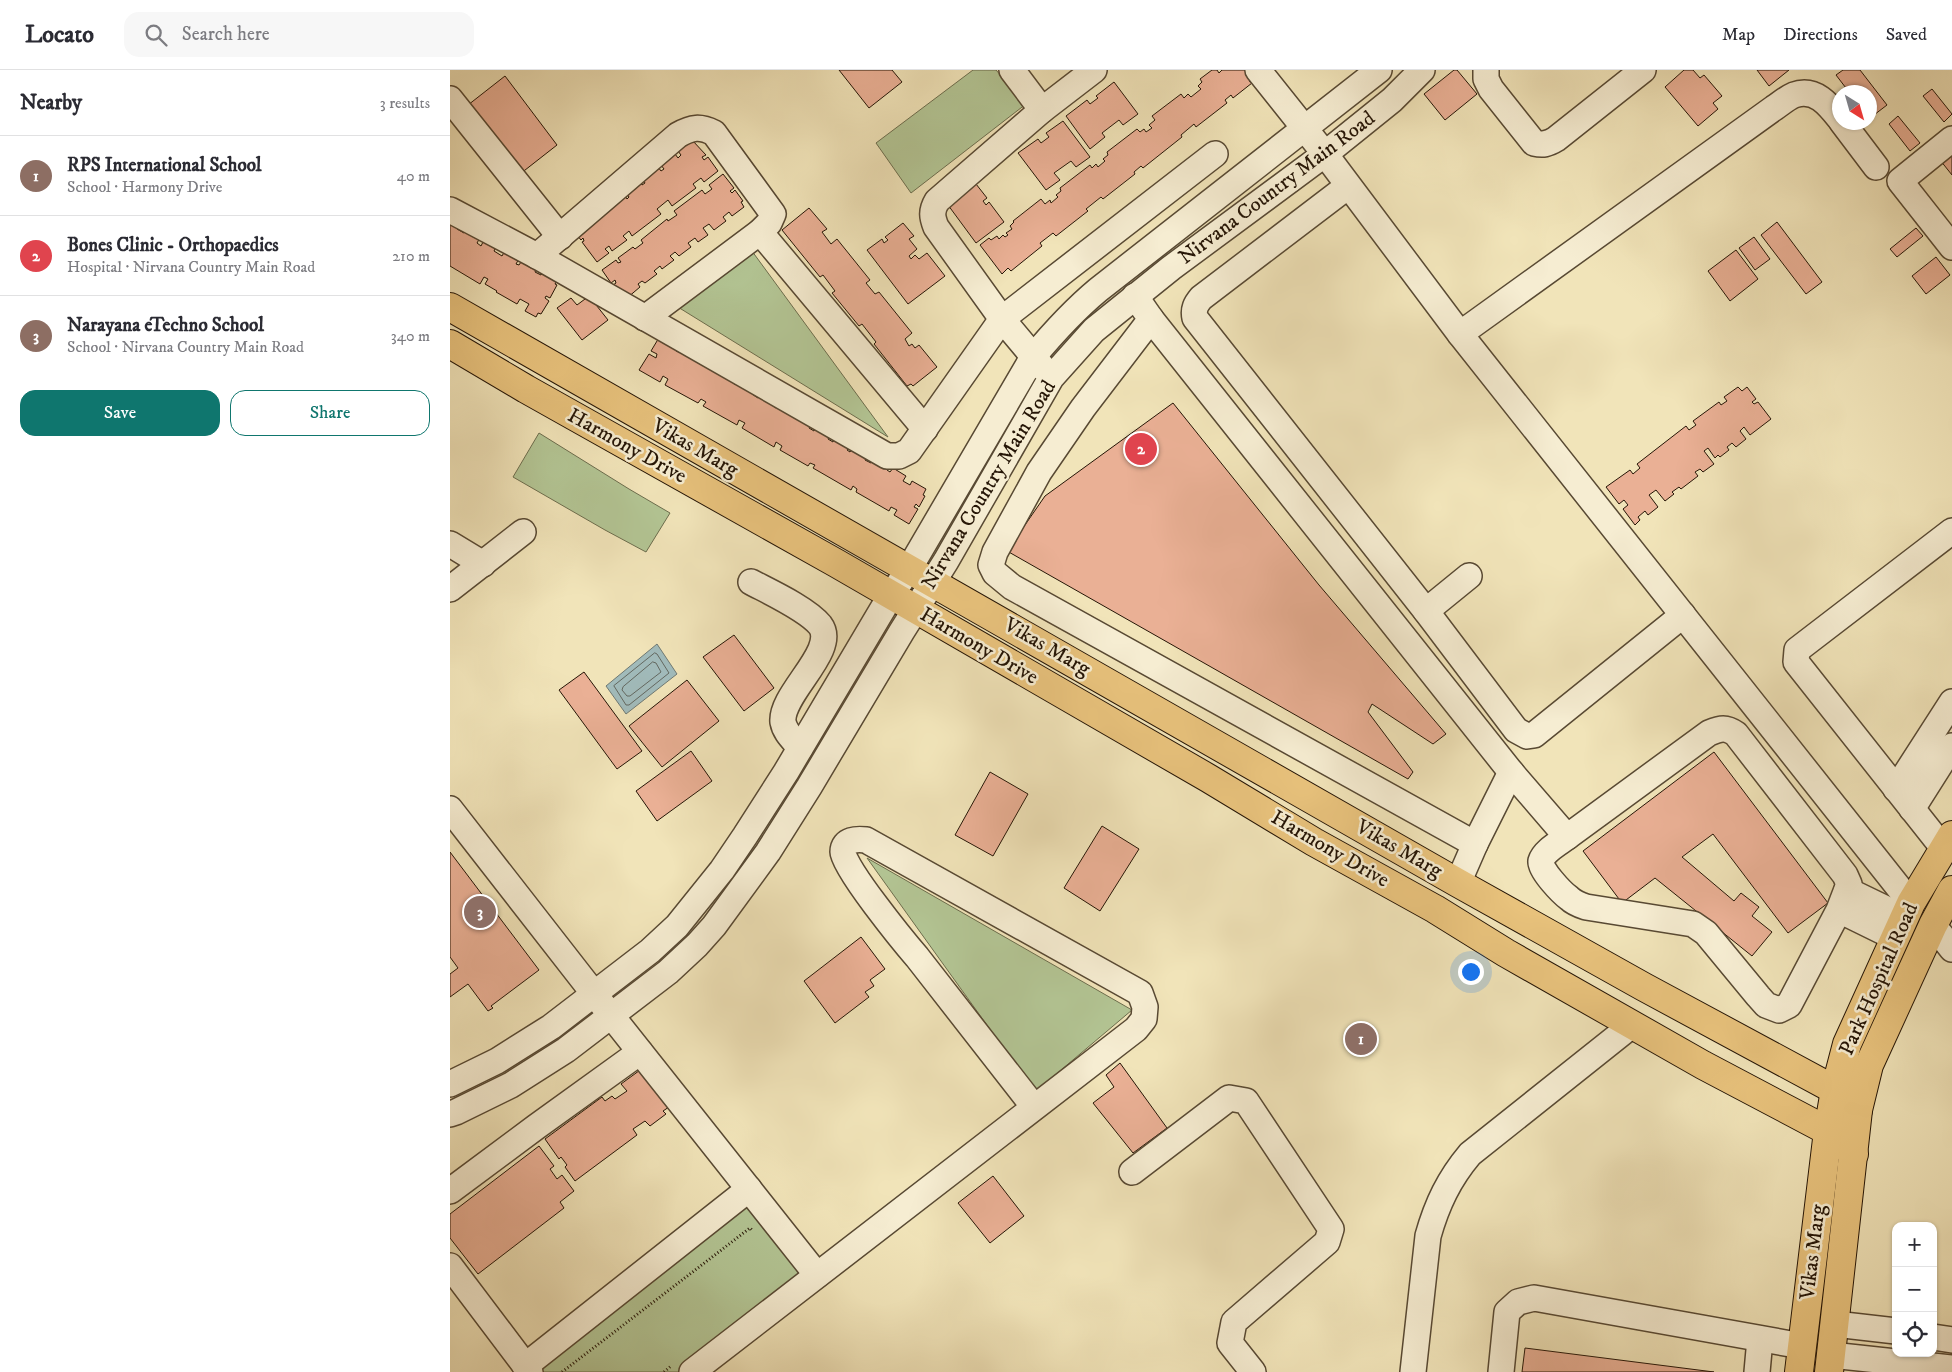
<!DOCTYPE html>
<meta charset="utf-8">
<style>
body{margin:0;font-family:"IM FELL DW Pica",serif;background:#f7f7f7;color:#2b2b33}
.controls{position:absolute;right:15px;bottom:15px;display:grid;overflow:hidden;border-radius:10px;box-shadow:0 1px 4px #0004}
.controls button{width:45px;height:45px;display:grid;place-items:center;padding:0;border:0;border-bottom:1px solid #e1e1e2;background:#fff;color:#2b2b33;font:25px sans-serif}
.compass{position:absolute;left:1382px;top:15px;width:45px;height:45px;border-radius:50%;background:#fff;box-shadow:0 1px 4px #0004;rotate:143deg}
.you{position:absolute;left:1020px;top:901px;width:18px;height:18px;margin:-12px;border:4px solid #fff;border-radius:50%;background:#1a73e8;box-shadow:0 0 0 8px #1a73e833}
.badge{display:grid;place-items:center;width:32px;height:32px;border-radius:50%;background:#0f766e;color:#fff;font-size:16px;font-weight:700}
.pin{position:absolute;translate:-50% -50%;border:2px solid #fff;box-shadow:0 1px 5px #0006}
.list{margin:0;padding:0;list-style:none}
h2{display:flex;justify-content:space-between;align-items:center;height:65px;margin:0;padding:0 20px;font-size:21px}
h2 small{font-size:16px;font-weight:400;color:#7c7c81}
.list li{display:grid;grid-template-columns:32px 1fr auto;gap:15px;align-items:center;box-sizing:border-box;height:80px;padding:0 20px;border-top:1px solid #e1e1e2}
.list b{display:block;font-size:19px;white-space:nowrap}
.list p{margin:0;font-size:16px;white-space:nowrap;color:#7c7c81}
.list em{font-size:16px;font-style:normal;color:#7c7c81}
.actions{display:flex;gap:10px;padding:15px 20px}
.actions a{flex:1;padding:11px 0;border:1px solid #0f766e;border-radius:15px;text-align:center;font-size:18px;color:#0f766e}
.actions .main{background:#0f766e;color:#fff}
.icon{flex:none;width:28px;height:28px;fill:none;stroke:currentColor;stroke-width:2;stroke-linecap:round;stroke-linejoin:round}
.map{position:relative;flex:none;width:1502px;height:1302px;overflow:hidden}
header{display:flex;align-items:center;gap:30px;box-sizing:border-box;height:70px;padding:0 25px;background:#fff;border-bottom:1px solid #e1e1e2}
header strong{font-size:24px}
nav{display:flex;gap:28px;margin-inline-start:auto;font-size:18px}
.search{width:350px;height:45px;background:#f7f7f7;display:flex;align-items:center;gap:12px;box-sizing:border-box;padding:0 18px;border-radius:15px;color:#7c7c81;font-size:19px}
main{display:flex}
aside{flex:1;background:#fff}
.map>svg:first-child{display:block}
</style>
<header>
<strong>Locato</strong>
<div class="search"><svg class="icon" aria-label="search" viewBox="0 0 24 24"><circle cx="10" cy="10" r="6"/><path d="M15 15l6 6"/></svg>Search here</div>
<nav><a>Map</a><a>Directions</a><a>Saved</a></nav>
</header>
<main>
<aside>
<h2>Nearby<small>3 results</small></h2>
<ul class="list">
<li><span class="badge" style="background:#8d6e63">1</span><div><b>RPS International School</b><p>School · Harmony Drive</p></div><em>40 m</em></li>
<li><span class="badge" style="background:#e0444e">2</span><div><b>Bones Clinic - Orthopaedics</b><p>Hospital · Nirvana Country Main Road</p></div><em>210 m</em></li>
<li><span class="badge" style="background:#8d6e63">3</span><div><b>Narayana eTechno School</b><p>School · Nirvana Country Main Road</p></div><em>340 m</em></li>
</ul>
<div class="actions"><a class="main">Save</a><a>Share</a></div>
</aside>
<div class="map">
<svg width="1502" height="1302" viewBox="0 0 1502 1302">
<rect width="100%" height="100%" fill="#f1e4b9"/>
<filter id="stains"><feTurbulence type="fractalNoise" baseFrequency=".004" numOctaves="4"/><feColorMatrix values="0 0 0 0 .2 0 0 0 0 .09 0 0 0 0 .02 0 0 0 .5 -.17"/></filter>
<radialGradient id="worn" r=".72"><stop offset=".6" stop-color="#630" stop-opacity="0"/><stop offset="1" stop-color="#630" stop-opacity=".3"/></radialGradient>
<!-- green -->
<g fill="#b3c594" stroke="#6c6d4d">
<path d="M523,0H546L576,34L461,123L426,73Z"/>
<path d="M299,177L438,367L223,234Z"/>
<path d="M89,363L179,419L220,443L196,482L155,460L63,407Z"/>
<path d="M417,788L682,940L585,1022Z"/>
<path d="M299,1134L355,1205L232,1302H89L88,1301Z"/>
</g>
<!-- water -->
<path fill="#a1bbbb" stroke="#6f7973" d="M207,574L227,604L176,644L156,616Z"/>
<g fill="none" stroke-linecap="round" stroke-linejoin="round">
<!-- shore -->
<g stroke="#636860" stroke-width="1">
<path d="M205,583L207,584L219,603L179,635H176L164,616Z"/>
<path d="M203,592L206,593L211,602L180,626H177L172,620L173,617Z"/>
</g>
</g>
<!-- building -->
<g fill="#eab095" stroke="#251506">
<path d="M389,0H442L452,12L419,38Z"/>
<path d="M762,0H767L769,3L772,0H804L807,4L799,11L802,13L783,28L781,25L775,30L777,33L746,57L744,54L731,65L732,67L693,98L691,96L684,102L685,104L653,129L651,127L636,139L638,141L606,166L603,163L590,173L592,176L561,201L558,198L552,204L530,175L539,168L541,170L547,166L549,169L553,165L555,167L558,165L556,163L562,159L560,156L564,152L563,151L591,129L595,134L600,130L601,133L608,127L606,125L611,121L610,118L640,95L642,98L646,94L648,97L655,91L653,89L658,85L657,82L687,59L690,62L694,59L696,62L702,58L699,55L705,50L702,46L731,24L734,28L738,24L741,27L751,19L748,16L752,12L750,9Z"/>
<path d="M1004,0H1007L1027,24L995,50L974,24Z"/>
<path d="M1234,0H1243L1250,8L1254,5L1272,26L1263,33L1268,39L1248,56L1215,17Z"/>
<path d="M1307,0H1339L1319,16Z"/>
<path d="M1393,0H1410L1437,35L1420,48V22H1399L1386,5Z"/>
<path d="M55,6L107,75L70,104L18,35Z"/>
<path d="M664,12L688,44L673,55L669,50L652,63L655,67L640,79L616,46L637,30L640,34L648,28L646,26Z"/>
<path d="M1482,19L1502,44L1494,52L1473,26Z"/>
<path d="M1448,46L1470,73L1460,81L1439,54Z"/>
<path d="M613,51L640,87L626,97L621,91L604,103L610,110L596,120L568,83L588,69L591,73L599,67L596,63Z"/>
<path d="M242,70L256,85L252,87L254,90L258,87L268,101L254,112L251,108L243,114L246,118L222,136L218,130L207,139L211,144L182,166L179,161L173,166L177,170L162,181L159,176L155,179L159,183L147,192L132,172L134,171L133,168L131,170L123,160L154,137L158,142L164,137L160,132L173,123L177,129L179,127L175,121L189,110L192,115L195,113L192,108L208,97L211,101L214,99L211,95L225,84L228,88L231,85L228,81Z"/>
<path d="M1500,84L1502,87V105L1490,90Z"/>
<path d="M273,104L284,118L280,121L282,123L285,120L293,131L291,132L294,137L282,146L279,142L273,147L276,151L264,160L259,154L253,158L258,165L248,172L245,168L238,173L241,177L229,186L225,182L220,186L224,190L212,199L210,196L204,201L207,204L195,213L192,211L188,214L190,217L177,228L163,215L166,213L165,210L161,213L152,200L166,190L168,193L171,192L168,188L183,177L185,179L193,173L191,170L217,149L218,151L227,145L224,141L252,120L255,124L262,119L259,115Z"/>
<path d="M526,114L537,128L533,131L536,135L539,132L554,152L526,173L498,135Z"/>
<path d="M359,138L377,159L372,162L381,174L387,169L420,210L416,213L425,224L429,222L462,263L455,269L459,276L462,274L465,278L469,275L487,297L463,316L461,314L457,316L424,274L426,272L412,254L409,256L382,223L385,221L373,205L370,207L332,160Z"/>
<path d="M0,150L9,155L7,159L14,163L17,158L31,166L27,173L31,176L34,170L46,177L44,181L52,186L56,179L70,187L66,194L69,195L73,189L87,197L85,202L91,205L94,201L108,209L105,214L107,215L100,228L96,226L95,228L99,231L91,244L88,243L86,247L75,241L79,234L70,229L67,234L46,222L47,221L35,214L38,209L34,207L30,214L0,196Z"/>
<path d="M1327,152L1372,212L1356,224L1311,165Z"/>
<path d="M453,153L464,166L459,169L467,179L459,186L461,189L465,185L469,189L477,183L495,206L458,234L417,180L432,169L434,173L438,170L435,167Z"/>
<path d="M1466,158L1473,166L1447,187L1440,179Z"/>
<path d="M1304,167L1320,189L1305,200L1289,178Z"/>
<path d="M1286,180L1308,209L1280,231L1258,201Z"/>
<path d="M1486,187L1500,205L1476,224L1462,206Z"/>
<path d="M139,226L158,250L132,270L107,238L121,228L127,235Z"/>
<path d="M210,266L229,276L226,281L231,283L234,279L250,288L247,292L250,294L252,291L270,305L271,302L286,310L284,314L287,315L290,312L304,320L302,324L308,328L310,323L325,332L323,336L326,338L328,333L362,353L359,358L364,361L367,356L381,363L378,369L383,372L386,366L401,375L397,380L400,382L404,376L418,384L415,390L421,393L424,388L439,396L437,400L440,402L443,398L456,406L453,411L460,415L462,411L476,419L473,425L475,426L469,437L466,434L464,437L468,439L459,454L444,445L447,440L441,437L439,441L406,422L407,419L403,416L401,420L363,398L365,395L360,393L358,396L330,380L332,376L326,372L324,377L292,358L295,353L289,350L287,355L253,336L256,332L251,329L248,333L215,315L218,309L213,306L210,312L189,300L199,284L206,288L207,284L201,281Z"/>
<path d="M1288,317L1292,321L1297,317L1306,329L1302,332L1304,334L1308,332L1321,349L1300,365L1294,357L1290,361L1296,369L1286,377L1282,373L1277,377L1279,380L1270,387L1268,385L1265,388L1258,378L1254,381L1264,394L1253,402L1250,399L1245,402L1248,406L1231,419L1229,417L1222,422L1224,424L1215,431L1206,420L1199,425L1208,437L1198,445L1195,441L1188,447L1190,450L1185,455L1173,439L1178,435L1174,430L1169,434L1156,417L1180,400L1183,404L1190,398L1187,394L1236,356L1239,360L1246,355L1243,351L1269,332L1271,335L1277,331L1274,327Z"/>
<path d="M723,333L869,515L996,664L983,674L922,634L918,642L963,702L958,709L557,481L595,426Z"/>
<path d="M284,565L324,618L294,641L253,587Z"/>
<path d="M134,602L192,681L167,699L109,620Z"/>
<path d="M237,610L269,651L212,697L179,656Z"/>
<path d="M241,681L262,711L207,751L186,721Z"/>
<path d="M1264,682L1378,833L1338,863L1263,764L1232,787L1284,831L1291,823L1309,837L1302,846L1322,862L1302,886L1205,808L1172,833L1133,781Z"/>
<path d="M540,702L578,724L543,786L505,765Z"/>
<path d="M652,756L689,779L650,841L614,818Z"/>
<path d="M0,782L89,900L41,936L43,938L38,941L18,914L0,927V904L8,898L0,887Z"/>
<path d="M411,867L435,899L420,910L424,916L415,922L419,927L385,953L354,911Z"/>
<path d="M670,993L717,1058L683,1083L643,1033L664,1017L656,1005Z"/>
<path d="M197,995L203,1018L209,1026L216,1021L225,1033L213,1041L216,1044L200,1056L195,1051L183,1059L187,1065L125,1111L115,1097L117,1095L111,1087L109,1089L95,1069L152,1027L155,1031L162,1026L165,1029L177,1021L171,1014Z"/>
<path d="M89,1076L104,1096L100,1099L107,1109L112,1105L124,1121L110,1132L114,1138L28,1204L0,1168V1144Z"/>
<path d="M543,1106L574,1146L540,1173L508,1133Z"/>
<path d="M1075,1278L1264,1302H1072Z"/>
</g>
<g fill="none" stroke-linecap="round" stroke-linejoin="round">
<defs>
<g id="minor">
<path d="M562,0L592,40"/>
<path d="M808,0L875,84L1010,264L1461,833"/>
<path d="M1036,0V9L1041,19L1084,73C1093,75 1098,74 1106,69L1193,0"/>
<path d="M0,29L110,167"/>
<path d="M1392,52L1426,97"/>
<path d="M1502,69L1450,111L1502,177"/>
<path d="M898,116L751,228C746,234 743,239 745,248L976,541L1066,660L1077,666L1084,665L1233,545"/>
<path d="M0,140L87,186L437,386H449L459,381L552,249L765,84"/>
<path d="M310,162L475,359"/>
<path d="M87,186L228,65C242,57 250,56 264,63L323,144L319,153L310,162L195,248"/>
<path d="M685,226L701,249L633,338L589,402L545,482L541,495L545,503L562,517L1025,774L1061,702"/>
<path d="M701,249L1061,702L1117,767"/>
<path d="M1010,264L1324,38C1330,34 1337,28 1344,25C1365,17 1379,35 1390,49"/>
<path d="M593,298L552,249L486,157C482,147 481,141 487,131L592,40L644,0"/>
<path d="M0,474L33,494"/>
<path d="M301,512C320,522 357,539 370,555C389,580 330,624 333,652C335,663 344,670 350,678"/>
<path d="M0,519L73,462"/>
<path d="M976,541L1019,506"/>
<path d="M1446,719L1502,632"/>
<path d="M0,739L145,925L367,1205"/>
<path d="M1462,739L1502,676"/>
<path d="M1494,779L1346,592L1347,580L1502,461"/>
<path d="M1008,813L1025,774"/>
<path d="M1397,820L1455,848"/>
<path d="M1389,840L1399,814L1395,805L1286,664C1276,657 1271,658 1259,663L1117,767C1109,773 1094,781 1091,791C1089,799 1112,823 1119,828C1124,833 1130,835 1136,837L1243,854L1256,863L1308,926L1316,935L1329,940L1339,935L1389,840L1444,867"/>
<path d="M1483,855L1502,879"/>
<path d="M0,1014L47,991L101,957L200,881L227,856L272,800L295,766L336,702L441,525L459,499L583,287C603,263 624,240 648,220L929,0"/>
<path d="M0,1044L6,1042L61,1015L116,980L218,902L247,875L264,856L318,782L359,717L452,561L496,491L601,308L644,260L721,198L875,84L942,30L972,0"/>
<path d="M682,1102L779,1028L796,1031L881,1159L877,1172L784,1252L780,1273L803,1302"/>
<path d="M0,1121L86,1057L190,982"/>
<path d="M0,1196L80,1302"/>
<path d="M1385,1254L1446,1261"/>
<path d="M1483,1267L1502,1270"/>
<path d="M1381,1285L1502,1298"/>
<path d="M75,1296L299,1119"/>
<path d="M242,1302L686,959L694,949L695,937L690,923L416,770C407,769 393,769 393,782C393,797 454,872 467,887C506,937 545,987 584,1037"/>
<path d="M963,1302L978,1166C987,1134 999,1109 1020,1084L1182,955"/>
<path d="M1051,1302L1057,1242L1068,1232L1084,1228L1352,1276"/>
<path d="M1307,1302L1310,1269"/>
</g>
<g id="major">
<path d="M0,237L1008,813L1194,917L1385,1020L1408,1040"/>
<path d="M0,274L76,319L386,493L758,708L864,772L985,839L1056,883L1253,995L1378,1061L1404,1084"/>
<path d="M1349,1302L1378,1061L1385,1020L1397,974L1461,833L1502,765"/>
<path d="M1379,1302L1408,1040L1419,995L1483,855L1502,820"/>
</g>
</defs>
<!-- minor casing -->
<use href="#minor" stroke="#584933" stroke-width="28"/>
<!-- major casing -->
<use href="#major" stroke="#251506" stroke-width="30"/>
<!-- path -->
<g stroke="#251506" stroke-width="3" stroke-dasharray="1 2.5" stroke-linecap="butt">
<path d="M112,1302L300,1158L302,1160"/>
<path d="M214,1302L221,1296"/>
</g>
<!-- minor -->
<use href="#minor" stroke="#f6edd2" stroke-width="25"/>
<!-- major -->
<use href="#major" stroke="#e8c27c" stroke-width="28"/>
</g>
<g text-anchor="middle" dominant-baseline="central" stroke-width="5" stroke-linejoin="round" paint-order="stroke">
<!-- street labels -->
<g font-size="21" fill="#251506" stroke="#f6edd2">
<text transform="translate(827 118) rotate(-37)">Nirvana Country Main Road</text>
<text transform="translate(177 376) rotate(29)">Harmony Drive</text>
<text transform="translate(245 378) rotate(30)">Vikas Marg</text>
<text transform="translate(539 415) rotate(-59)">Nirvana Country Main Road</text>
<text transform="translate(529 576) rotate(30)">Harmony Drive</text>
<text transform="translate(597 577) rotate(30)">Vikas Marg</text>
<text transform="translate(880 779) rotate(30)">Harmony Drive</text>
<text transform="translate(949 779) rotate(30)">Vikas Marg</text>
<text transform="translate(1429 909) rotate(-66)">Park Hospital Road</text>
<text transform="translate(1363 1182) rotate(-83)">Vikas Marg</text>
</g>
</g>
<rect width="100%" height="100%" filter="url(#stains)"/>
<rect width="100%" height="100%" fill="url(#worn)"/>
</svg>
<div class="controls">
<button>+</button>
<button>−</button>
<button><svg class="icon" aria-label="locate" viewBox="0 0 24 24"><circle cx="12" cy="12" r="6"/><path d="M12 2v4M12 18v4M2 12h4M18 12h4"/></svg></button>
</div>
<svg class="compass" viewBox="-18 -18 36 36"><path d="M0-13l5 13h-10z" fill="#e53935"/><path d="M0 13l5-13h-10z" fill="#7c7c81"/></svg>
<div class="you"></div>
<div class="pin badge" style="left:911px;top:969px;background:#8d6e63">1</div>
<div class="pin badge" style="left:691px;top:379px;background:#e0444e">2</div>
<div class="pin badge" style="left:30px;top:842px;background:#8d6e63">3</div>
</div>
</main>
